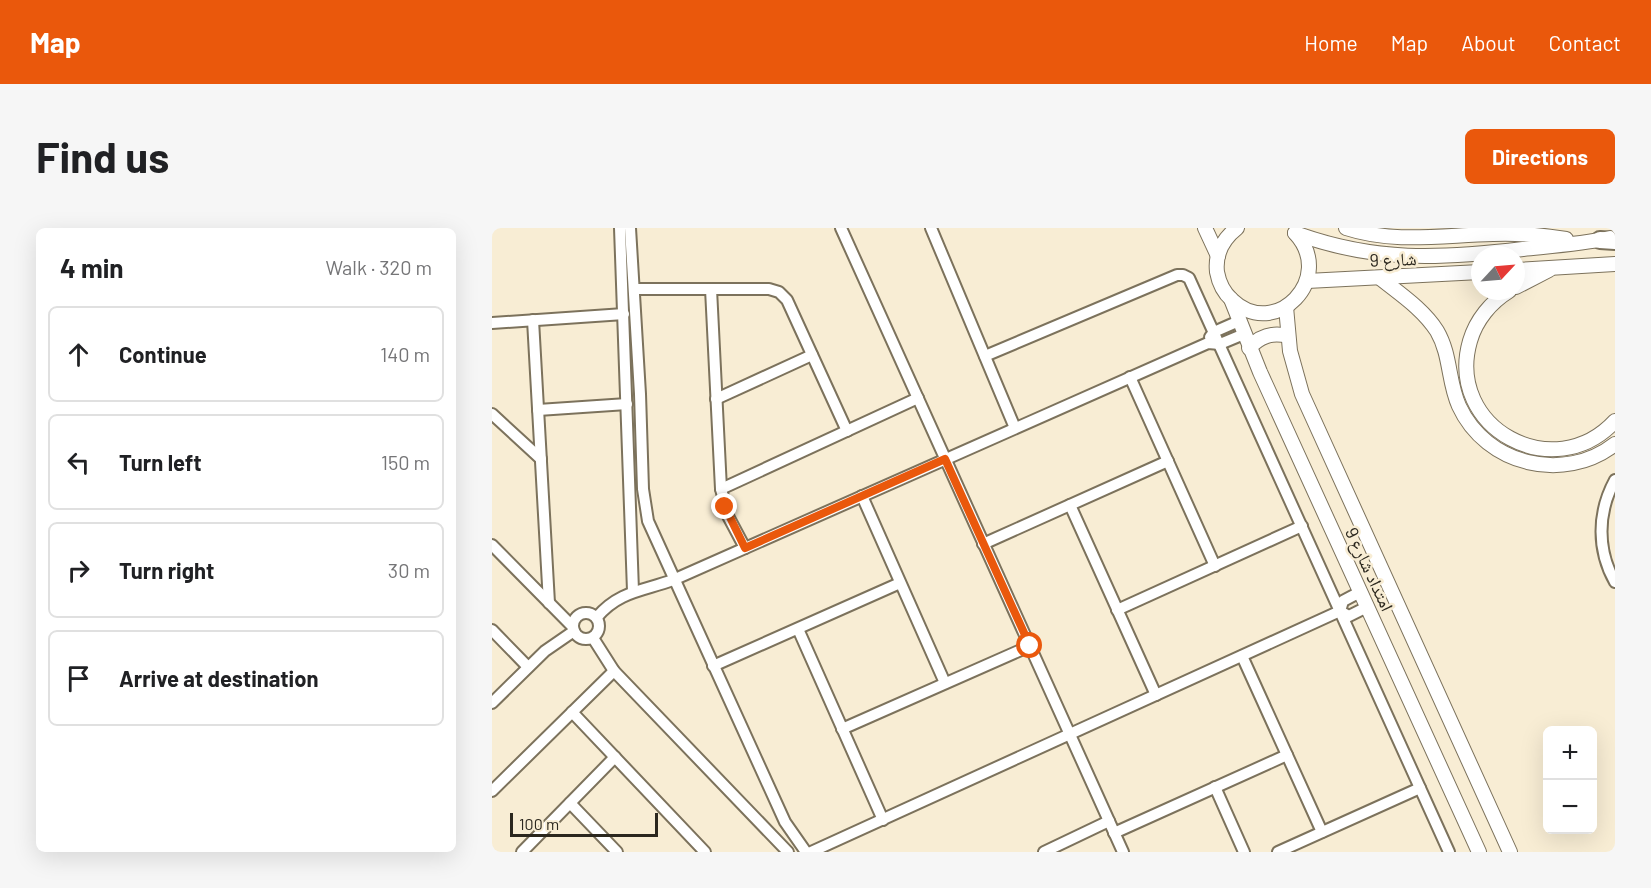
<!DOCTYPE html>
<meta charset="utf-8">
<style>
body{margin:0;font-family:Barlow,"Noto Naskh Arabic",sans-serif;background:#f6f6f6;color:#202124}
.controls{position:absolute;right:18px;bottom:18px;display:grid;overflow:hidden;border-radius:9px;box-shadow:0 6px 24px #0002}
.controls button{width:54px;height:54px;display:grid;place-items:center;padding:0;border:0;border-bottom:2px solid #e0e0e0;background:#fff;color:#202124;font:30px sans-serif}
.compass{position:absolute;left:979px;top:18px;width:54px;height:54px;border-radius:50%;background:#fff;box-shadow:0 6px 24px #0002;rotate:64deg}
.scale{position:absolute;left:18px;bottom:15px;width:148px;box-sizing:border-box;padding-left:6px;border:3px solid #2b271e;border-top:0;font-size:16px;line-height:21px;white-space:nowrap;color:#2b271e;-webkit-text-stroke:4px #f8edd4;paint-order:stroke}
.stop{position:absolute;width:18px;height:18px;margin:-14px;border:4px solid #ea580c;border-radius:50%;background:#fff}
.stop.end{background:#ea580c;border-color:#fff;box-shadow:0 2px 6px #0008}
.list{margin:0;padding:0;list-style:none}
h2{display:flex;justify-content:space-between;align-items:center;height:78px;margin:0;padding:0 24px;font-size:26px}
h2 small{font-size:20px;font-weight:400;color:#757577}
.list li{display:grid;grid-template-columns:39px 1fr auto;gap:18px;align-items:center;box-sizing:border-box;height:96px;margin:0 12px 12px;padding:0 12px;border:2px solid #e0e0e0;border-radius:9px}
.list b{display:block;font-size:22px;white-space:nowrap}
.list em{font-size:20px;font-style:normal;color:#757577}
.icon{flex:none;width:33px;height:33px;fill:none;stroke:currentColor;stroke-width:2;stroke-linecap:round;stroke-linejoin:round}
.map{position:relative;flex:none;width:1123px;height:624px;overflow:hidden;border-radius:9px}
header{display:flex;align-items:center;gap:36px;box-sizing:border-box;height:84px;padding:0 30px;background:#ea580c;color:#fff}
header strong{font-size:28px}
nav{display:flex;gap:33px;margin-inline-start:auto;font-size:21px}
.intro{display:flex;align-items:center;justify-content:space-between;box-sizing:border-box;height:144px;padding:0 36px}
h1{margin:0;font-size:42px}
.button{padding:15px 27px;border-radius:9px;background:#ea580c;color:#fff;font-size:21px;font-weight:700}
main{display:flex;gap:36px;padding:0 36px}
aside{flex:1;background:#fff;border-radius:9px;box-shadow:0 6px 24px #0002}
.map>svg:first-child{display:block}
</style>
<header>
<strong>Map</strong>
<nav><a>Home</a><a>Map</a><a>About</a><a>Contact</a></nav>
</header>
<div class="intro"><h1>Find us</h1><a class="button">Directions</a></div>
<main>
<aside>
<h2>4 min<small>Walk · 320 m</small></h2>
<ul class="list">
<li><svg class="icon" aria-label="ahead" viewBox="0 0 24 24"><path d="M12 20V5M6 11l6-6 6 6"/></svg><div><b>Continue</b></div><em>140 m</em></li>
<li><svg class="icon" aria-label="left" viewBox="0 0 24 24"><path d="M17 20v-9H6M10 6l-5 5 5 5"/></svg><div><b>Turn left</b></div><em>150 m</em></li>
<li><svg class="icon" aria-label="right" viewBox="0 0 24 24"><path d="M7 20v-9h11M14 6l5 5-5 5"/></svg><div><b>Turn right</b></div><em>30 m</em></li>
<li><svg class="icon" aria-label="arrive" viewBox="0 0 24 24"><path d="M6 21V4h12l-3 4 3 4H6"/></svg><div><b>Arrive at destination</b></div></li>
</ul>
</aside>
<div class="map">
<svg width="1123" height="624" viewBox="0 0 1123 624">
<rect width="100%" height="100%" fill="#f8edd4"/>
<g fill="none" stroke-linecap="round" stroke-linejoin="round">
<defs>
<g id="street">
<path d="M128,0L141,363"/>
<path d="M138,0L148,166L151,261L156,293L293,594L314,624"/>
<path d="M349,0L631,624"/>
<path d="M439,0L523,200"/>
<path d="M142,61H277L287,64L295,72L355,203"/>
<path d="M219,61L229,261L236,288L253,320"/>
<path d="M41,92L57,375"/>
<path d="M0,95L132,86"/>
<path d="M718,109L722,104L747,93"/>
<path d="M493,128L685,47H691L697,50L957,624"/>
<path d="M638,149L723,338"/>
<path d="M224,171L320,127"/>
<path d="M46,182L135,176"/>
<path d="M0,186L49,231"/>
<path d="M1123,252C1105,285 1105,322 1123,354"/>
<path d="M229,261L426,170"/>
<path d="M370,268L453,455"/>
<path d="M578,277L664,467"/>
<path d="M491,316L676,233"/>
<path d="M0,317L81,399"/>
<path d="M625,382L810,298"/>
<path d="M848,383L857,388L875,379"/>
<path d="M848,383L851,373L868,364"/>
<circle cx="94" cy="398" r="13"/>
<path d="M105,389C127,363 151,363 181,352L716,115L728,116L752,106"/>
<path d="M306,401L391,592"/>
<path d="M0,402L36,439"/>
<path d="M101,410L122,443L296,624"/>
<path d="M750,428L830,604"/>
<path d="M221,438L408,355"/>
<path d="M0,475L53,423L82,403"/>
<path d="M80,484L213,624"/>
<path d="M350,501L538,418"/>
<path d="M723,559L752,624"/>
<path d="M0,563L122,443"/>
<path d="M78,575L125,624"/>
<path d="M622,605L795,527"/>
<path d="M30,624L123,529"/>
<path d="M319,624L848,383"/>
<path d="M552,624L617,593"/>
<path d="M786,624L928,560"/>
</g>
<g id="secondary">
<path d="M713,0L726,28"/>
<path d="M745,0C731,11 723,26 725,44C727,55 732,65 740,72C783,113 845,50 803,5"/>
<path d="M854,0C903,16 951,7 1001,6C1025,5 1050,7 1074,11"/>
<path d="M803,5C882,34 948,31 1031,21C1060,18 1089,16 1118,10"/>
<path d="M1024,42L1123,36"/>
<path d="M888,50C908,66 931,81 945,103C959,127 956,154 967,178C994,237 1072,256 1123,216"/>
<path d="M815,53L988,44"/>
<path d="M1024,59L1057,42"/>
<path d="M1017,63C999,74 984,92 978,113C953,200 1062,259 1123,193"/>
<path d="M739,71L768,144L987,624"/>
<path d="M794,79L798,123L810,166L1018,624"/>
<path d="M757,120C768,108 780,104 796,108"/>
</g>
<path id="primary" d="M1108,12L1123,13"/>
</defs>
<!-- street casing -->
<use href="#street" stroke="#7c725c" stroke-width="14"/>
<!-- secondary casing -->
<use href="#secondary" stroke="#7c725c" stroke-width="16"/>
<!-- primary casing -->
<use href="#primary" stroke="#7c725c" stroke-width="20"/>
<!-- street -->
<use href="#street" stroke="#fff" stroke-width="10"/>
<!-- secondary -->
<use href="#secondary" stroke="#fff" stroke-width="14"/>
<!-- primary -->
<use href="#primary" stroke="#fff" stroke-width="16"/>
</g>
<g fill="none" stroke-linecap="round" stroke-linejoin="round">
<!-- route -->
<path stroke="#ea580c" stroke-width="8" d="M233,279L253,320L453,231L538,418"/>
</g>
<g text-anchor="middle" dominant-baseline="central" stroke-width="5" stroke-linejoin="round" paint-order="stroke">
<!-- street labels -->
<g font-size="18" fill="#2b271e" stroke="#f8edd4">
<text transform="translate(901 31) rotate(-2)">شارع 9</text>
<text transform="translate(878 341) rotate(65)">امتداد شارع 9</text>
</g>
</g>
</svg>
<div class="controls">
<button>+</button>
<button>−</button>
</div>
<svg class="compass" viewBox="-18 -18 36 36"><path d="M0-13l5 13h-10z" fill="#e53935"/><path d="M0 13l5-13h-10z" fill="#757577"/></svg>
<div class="scale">100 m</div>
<div class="stop" style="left:538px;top:418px"></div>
<div class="stop end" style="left:233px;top:279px"></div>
</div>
</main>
